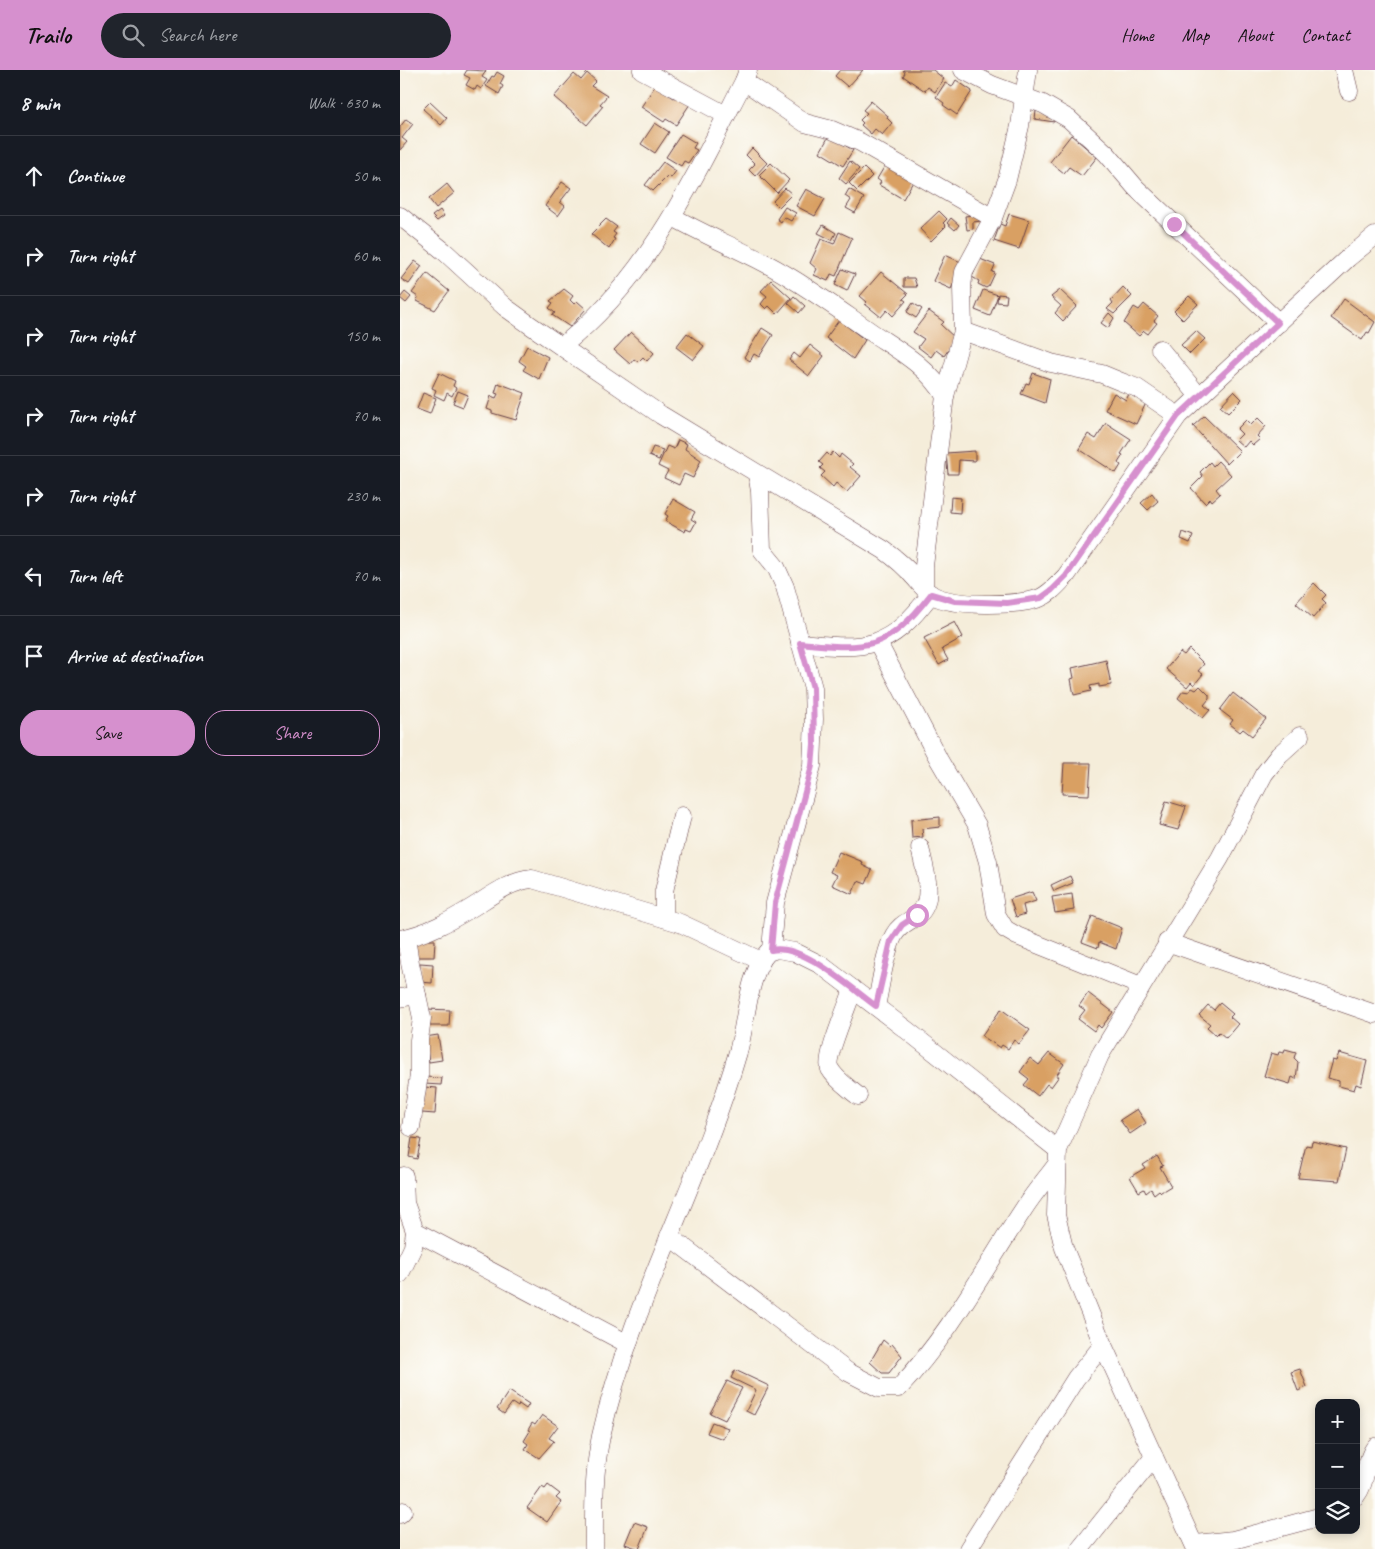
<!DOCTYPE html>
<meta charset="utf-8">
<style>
body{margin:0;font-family:Caveat,sans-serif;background:#20242c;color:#f1f3f6}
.controls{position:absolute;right:15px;bottom:15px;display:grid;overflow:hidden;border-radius:10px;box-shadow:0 2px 8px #0003}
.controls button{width:45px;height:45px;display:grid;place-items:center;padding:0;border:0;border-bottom:1px solid #363941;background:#171b24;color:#f1f3f6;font:25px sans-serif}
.stop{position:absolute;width:15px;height:15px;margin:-11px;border:4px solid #d690ce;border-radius:50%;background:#fff}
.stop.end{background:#d690ce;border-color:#fff;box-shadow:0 1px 5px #0008}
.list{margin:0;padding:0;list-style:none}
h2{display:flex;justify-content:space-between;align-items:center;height:65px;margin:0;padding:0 20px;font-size:21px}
h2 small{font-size:16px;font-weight:400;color:#9ea1a6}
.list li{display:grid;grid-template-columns:32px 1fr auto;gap:15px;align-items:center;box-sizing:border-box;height:80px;padding:0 20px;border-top:1px solid #363941}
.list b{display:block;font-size:19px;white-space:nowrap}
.list em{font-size:16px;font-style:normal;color:#9ea1a6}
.actions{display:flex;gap:10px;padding:15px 20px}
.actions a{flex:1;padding:11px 0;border:1px solid #d690ce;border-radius:20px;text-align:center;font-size:18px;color:#d690ce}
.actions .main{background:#d690ce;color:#111}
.icon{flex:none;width:28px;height:28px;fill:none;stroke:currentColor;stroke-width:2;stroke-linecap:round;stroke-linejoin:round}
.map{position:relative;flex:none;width:975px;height:1479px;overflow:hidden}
header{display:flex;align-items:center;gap:30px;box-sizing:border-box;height:70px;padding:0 25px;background:#d690ce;color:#111}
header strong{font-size:24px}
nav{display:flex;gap:28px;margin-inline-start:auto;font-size:18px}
.search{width:350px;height:45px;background:#20242c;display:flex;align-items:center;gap:12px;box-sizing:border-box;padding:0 18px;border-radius:28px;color:#9ea1a6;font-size:19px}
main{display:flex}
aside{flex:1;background:#171b24}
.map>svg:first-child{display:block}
</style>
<header>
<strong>Trailo</strong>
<div class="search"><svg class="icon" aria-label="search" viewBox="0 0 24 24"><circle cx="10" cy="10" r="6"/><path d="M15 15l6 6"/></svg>Search here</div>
<nav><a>Home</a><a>Map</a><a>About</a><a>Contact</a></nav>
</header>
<main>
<aside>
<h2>8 min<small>Walk · 630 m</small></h2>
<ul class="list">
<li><svg class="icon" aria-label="ahead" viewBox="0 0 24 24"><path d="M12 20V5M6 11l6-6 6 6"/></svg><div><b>Continue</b></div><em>50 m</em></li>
<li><svg class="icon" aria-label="right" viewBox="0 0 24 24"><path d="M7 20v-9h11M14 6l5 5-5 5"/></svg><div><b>Turn right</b></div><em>60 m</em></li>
<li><svg class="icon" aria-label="right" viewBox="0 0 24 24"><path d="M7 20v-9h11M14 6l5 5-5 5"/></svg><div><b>Turn right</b></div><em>150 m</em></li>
<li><svg class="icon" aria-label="right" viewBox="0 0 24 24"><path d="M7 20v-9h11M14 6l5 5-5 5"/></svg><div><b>Turn right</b></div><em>70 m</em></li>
<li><svg class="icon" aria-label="right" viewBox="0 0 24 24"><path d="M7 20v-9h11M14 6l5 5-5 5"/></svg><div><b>Turn right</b></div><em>230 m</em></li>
<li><svg class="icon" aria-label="left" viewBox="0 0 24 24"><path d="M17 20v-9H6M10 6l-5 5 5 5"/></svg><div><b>Turn left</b></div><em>70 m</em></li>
<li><svg class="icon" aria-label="arrive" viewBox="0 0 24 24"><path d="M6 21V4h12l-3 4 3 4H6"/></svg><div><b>Arrive at destination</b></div></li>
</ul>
<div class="actions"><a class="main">Save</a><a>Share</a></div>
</aside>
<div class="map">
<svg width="975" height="1479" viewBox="0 0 975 1479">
<rect width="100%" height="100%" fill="#fdfcf7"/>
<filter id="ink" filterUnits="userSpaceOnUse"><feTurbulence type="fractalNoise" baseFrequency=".02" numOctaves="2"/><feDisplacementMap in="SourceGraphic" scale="10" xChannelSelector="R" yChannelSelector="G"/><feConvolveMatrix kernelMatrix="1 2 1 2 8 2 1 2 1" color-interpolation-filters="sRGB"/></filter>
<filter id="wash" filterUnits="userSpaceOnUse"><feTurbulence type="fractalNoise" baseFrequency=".0096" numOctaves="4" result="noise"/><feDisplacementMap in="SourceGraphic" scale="20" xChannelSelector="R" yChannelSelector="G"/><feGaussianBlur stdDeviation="1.12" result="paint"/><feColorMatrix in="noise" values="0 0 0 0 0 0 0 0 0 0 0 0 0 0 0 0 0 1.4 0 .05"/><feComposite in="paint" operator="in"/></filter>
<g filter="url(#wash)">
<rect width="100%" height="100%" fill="#f5edda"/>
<g id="blocks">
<!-- building -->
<g fill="#d9a064">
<path d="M67,0L86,1L82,7L87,10L81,19L77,16L75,20L66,15L70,8L64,5Z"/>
<path d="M440,0H463L448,17L435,6Z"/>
<path d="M503,0H533L544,9L535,22L528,17L525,21L503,6L505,3Z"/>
<path d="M97,2L104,6L100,14L103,16L99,24L86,16L92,6L94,7Z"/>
<path d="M187,3L196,11L191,16L207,26L200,34L203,36L187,55L154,27L174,4L181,10Z"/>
<path d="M556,10L572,21L557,45L543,35L544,33L536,27L545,13L552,17Z"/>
<path d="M255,16L274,28L276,25L290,34L276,55L266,49L264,52L241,37Z"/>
<path d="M471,31L488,46L487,48L492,53L482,65L475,59L471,64L461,55L463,53L460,50L467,43L463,40Z"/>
<path d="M30,32L47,48L41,55L23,39Z"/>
<path d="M636,41L655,44L654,52L635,49Z"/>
<path d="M6,49L13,54L2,68L7,72L0,80V57Z"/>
<path d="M255,53L269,62L255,83L241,74Z"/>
<path d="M281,64L296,73L293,78L297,80L288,93L284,91L281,96L266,87Z"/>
<path d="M671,65L697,87L682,106L669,97L664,103L650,92Z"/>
<path d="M429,66L453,80L443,96L420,82Z"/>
<path d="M352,78L367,93L355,106L349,100L355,94L346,85Z"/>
<path d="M450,91L459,99L446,114L439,108Z"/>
<path d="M263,92L276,101L271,108L268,106L253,121L245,115Z"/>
<path d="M371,93L389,110L377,123L359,105Z"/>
<path d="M486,94L514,110L503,129L479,115L481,112L477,109Z"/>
<path d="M464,98L472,106L457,121L449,113Z"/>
<path d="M162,112L171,118L160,132L165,136L158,146L145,136Z"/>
<path d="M47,114L54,123L36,138L29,129Z"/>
<path d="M385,118L392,124L379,137L373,131Z"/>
<path d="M406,119L425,129L415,146L396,136Z"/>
<path d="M449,119L464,128L455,143L446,138L451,130L445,126Z"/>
<path d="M385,137L396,143L391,151L384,147L381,152L377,149Z"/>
<path d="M40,140L44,146L37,151L32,146Z"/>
<path d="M539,141L547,149L543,153L546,156L531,171L520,159Z"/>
<path d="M580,144L581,151L573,152V159L567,160L565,146Z"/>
<path d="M609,144L629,150L619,179L594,171L600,154L605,156Z"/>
<path d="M551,148L559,155L555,160L547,153Z"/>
<path d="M206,149L217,157L213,162L216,164L213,168L215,169L209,179L191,164Z"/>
<path d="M423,155L436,163L432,170L418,163Z"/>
<path d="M439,162L452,168L436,206L431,204L428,211L414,205L417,199L410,193L421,169L434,174Z"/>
<path d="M545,185L563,193L551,219L533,211Z"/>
<path d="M580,189L595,195L592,202L595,203L589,216L586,218L578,214L579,211L572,207Z"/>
<path d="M15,191L22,196L9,214L1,209Z"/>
<path d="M442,199L455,204L447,221L435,215Z"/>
<path d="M481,202L508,224L503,229L506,231L493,246L487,240L481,247L465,234L467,232L460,226Z"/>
<path d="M27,203L49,221L35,240L17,231L18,227L12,223Z"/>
<path d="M504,208H514L517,217H504Z"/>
<path d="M371,210L391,228L377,244L369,236L366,239L361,234L367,226L361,221Z"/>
<path d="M723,217L732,226L714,244L707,239L713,233L711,230Z"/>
<path d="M164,219L173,226L170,230L174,234L177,231L186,239L170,257L152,245L155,243L149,238L153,233L150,231Z"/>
<path d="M583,220L598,225L590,246L575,240Z"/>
<path d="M660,220L677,236L663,251L655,243L661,236L651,227Z"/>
<path d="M5,222L11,227L6,233L0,228Z"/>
<path d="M598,224L607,225L606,233L597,232Z"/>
<path d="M394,226L405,236L399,243L388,233Z"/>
<path d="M789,226L798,234L783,250L774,241Z"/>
<path d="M944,229L975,252L969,263L967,262L962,270L931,248Z"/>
<path d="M513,233L522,239L516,248L507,242Z"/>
<path d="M744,234L758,246L754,251L757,253L748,264L744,261L739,266L724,253L734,237L739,240Z"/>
<path d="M529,241L544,252L541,255L556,269L544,286L536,280L531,287L518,277L524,269L513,262Z"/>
<path d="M709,243L714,248L708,258L701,253Z"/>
<path d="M439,250L465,270L453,289L426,268Z"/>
<path d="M362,258L373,265L359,287L354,284L350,291L344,287Z"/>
<path d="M796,261L805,269L790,284L781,275Z"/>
<path d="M231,262L254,283L247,291L243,287L238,292L234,289L230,294L214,280Z"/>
<path d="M287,263L304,276L293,290L276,277Z"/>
<path d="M410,275L424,286L409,306L389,290L394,283L400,288Z"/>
<path d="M127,276L148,287L139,309L123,300L126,296L119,291Z"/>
<path d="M39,303L55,311L53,316L56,318L52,326L47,323L44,330L34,325L36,320L32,318Z"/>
<path d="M633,303L650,309L645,333L621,324L626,313L629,314Z"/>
<path d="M98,313L125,323L116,350L92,343V341L87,339L91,326L96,328L98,324L95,323Z"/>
<path d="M58,321L68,325L63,337L53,333Z"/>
<path d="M834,321L842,329L828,343L820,336Z"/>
<path d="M23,323L36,328L30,344L17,339Z"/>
<path d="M714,323L726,330L729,324L746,333L736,354L705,340Z"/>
<path d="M804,346L840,381L827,394L793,356Z"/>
<path d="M858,348L866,356L857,366L860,369L853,375L849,371L844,377L836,370L842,364L837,359L846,350L851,355Z"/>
<path d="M706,353L731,369L721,384L723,385L718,393L721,395L716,403L679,379L688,364L696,369Z"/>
<path d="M278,370L287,374L285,379L301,390L293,408L284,404L279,415L264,408L268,401L258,396L267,376L274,379Z"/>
<path d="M253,377L263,380L259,390L249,386Z"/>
<path d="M575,381V391L559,390L558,404H548L546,383Z"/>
<path d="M433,382L439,388L441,384L453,394L450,397L461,406L447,422L436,413L433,417L421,406L425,402L420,398L423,395L419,392L427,383L430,386Z"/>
<path d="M818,391L831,405L816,419L820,424L812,431L810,428L805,433L791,418L803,406L800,402L810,392L813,396Z"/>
<path d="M752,423L758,431L748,440L741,433Z"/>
<path d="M551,427L561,428L560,443L550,442Z"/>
<path d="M273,429L295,442L291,449L296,452L291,461L286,459L285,462L265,451L268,446L265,444Z"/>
<path d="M783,462L793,466L790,473L781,469Z"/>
<path d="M914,513L926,525L922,529L926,533L913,548L896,533Z"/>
<path d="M555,552L563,567L542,579L548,590L539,595L524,568Z"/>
<path d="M789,579L804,594L798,601L803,604L794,615L791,612L787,617L766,599L780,582L784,585Z"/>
<path d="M706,590L711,615L699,617V614L690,616L691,621L674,625L671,609L674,608L672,598Z"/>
<path d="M800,616L809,625V629L804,635L810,640L803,648L778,628L783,621L789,622L792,618L796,620Z"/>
<path d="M833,623L866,649L852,666L843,659L840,662L830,654L833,650L820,640Z"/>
<path d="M664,693H691L689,725L662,724Z"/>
<path d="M766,731L786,737L778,760L759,755Z"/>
<path d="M540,747V757L522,759L523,767L512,768L511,750Z"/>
<path d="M439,782L463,792L462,795L472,800L466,814L458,811L452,824L432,815L437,805L430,802Z"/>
<path d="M670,806L673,813L654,821L651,815Z"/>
<path d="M632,822L636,831L623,835L625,844L616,847L610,829Z"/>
<path d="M672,824L674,840L655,843L652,827Z"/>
<path d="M692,846L722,858L716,879L699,872L698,878L682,872Z"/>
<path d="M14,870H35L34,887H14Z"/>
<path d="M20,893L33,894L32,913L19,912Z"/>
<path d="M688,923L713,942L701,958L698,955L694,961L678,949L685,940L679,936Z"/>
<path d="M820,933L833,944L830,947L838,954L826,968L819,962L816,965L807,957L810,954L799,945L808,935L814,940Z"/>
<path d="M27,939L50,940L49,956H26Z"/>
<path d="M601,939L630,960L619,974L614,970L608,979L602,975L600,978L582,966Z"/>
<path d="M38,965L42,990L29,992L25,967Z"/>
<path d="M885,979L896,982L894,988L898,992L896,1009L892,1007L890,1014L864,1006L871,983L878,985L879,982L884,983Z"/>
<path d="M649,983L664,994L656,1006H659L651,1017L647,1014L638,1026L624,1015L629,1009L620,1002L630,988L639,995Z"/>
<path d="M939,983L967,991L961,1016L956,1014L954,1020L939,1016V1011L927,1008L932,990L936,991Z"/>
<path d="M25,1007L42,1008L41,1015L24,1014Z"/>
<path d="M24,1017L37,1018L35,1044L22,1043Z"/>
<path d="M737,1039L746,1053L730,1064L720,1050Z"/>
<path d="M12,1068L21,1069L17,1089L9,1087Z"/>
<path d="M912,1071L946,1079L939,1111L898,1108L906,1075L911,1076Z"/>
<path d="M757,1086L763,1096L760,1097L771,1116L761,1122L759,1120L754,1124L751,1119L746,1123L744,1119L739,1122L730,1107L745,1098L743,1095Z"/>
<path d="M483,1270L490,1276L492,1274L502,1286L489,1303H482L470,1292Z"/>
<path d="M900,1299L907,1317L898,1321L891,1302Z"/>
<path d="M335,1300L369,1316L354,1345L346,1341L356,1320L331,1308Z"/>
<path d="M327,1311L342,1318L325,1350L310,1343Z"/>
<path d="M109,1321L129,1334L126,1339L119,1334L118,1337L112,1333L104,1344L97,1339Z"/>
<path d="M142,1345L158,1356L149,1368L154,1371L139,1388L125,1379L128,1374L124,1371L130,1361L128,1360L132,1353L135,1355Z"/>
<path d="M312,1352L328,1358L323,1369L307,1363Z"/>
<path d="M148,1415L160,1424L156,1428L161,1432L147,1452L127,1438L142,1417L145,1419Z"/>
<path d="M234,1452L248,1457L239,1479L225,1474Z"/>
</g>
</g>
</g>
<g filter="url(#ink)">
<use href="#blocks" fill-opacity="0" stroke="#643e45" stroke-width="1"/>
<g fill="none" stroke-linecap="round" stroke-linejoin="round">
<defs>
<g id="minor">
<path d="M242,0L326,45"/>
<path d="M563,0L592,15L643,34L669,49L707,84L736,118L879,253"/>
<path d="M944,0L949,21"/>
<path d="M344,11L405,53L432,60L460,72L593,148"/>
<path d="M0,146L45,182L105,237L130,255L261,345L484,480C495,488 505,496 513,506C519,512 524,520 532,525C554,537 616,536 640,528C650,524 658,514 666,506L778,346L948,188L975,166"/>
<path d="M273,147C303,164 334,177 365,193C403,213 439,240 474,264C501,282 528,297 545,326"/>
<path d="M563,261L651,293L702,304L719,311L737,318L778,346"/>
<path d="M162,276C248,209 295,106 344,11L348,0"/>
<path d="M760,279L798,325"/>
<path d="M357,404L360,421L362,480L376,497L385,517L413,618L414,649L412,696L375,833L371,880"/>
<path d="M524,518V496L545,326L563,261L562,216L564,202L593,148L607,110L620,56L628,0"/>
<path d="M400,573C467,580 488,581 531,524"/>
<path d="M478,573L539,690L577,755L588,792L596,844L605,859L617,866L741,916"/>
<path d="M264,848V821L282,746"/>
<path d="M6,868L10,893L22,948L19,970V1005L11,1057"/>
<path d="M0,869C27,864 50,851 73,837C92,825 110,811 132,809L280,853L361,891"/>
<path d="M767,872L975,944"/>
<path d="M453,919C449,933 424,989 430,999C436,1010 449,1018 458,1026"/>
<path d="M0,928L17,925"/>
<path d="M476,936C481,915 484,883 494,865C500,854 509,852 518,845C536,830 524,797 520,778"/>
<path d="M4,1106L5,1133L15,1161L228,1274"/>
<path d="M269,1166L448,1302L479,1318H499C549,1265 583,1201 623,1140C633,1124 646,1109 657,1094"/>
<path d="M0,1204L13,1177L15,1161"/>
<path d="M956,1426C967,1412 964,1392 975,1377"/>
<path d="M0,1444L3,1441"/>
<path d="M796,1474L833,1470L919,1447"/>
<path d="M194,1479C194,1441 193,1404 201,1366C231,1233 300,1113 338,982C346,954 348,902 368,882L377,879L395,882L421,895L508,961L658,1080"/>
<path d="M568,1479L676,1308L703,1275"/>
<path d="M680,1479L754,1387"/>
<path d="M796,1479L703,1275L664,1178L656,1145L658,1080L700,985L820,788L864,704L879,685L900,666"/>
</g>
</defs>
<!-- minor casing -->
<use href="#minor" stroke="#643e45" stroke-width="19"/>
<!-- minor -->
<use href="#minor" stroke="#fff" stroke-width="18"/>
</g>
</g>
<g fill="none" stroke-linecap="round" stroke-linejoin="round" filter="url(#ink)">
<!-- route -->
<path stroke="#d690ce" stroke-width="6" d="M517,845L502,855L491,871L476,936C451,918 403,873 371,880L375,833L412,696L414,674L413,618L400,573C467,580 487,581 531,524L555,531L607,533L641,528L652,520L666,506L778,346L878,253L774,154"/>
</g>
</svg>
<div class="controls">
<button>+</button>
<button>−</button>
<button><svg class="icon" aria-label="layers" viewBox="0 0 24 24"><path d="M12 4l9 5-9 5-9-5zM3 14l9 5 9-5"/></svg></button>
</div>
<div class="stop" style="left:517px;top:845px"></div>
<div class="stop end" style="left:774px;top:154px"></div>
</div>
</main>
